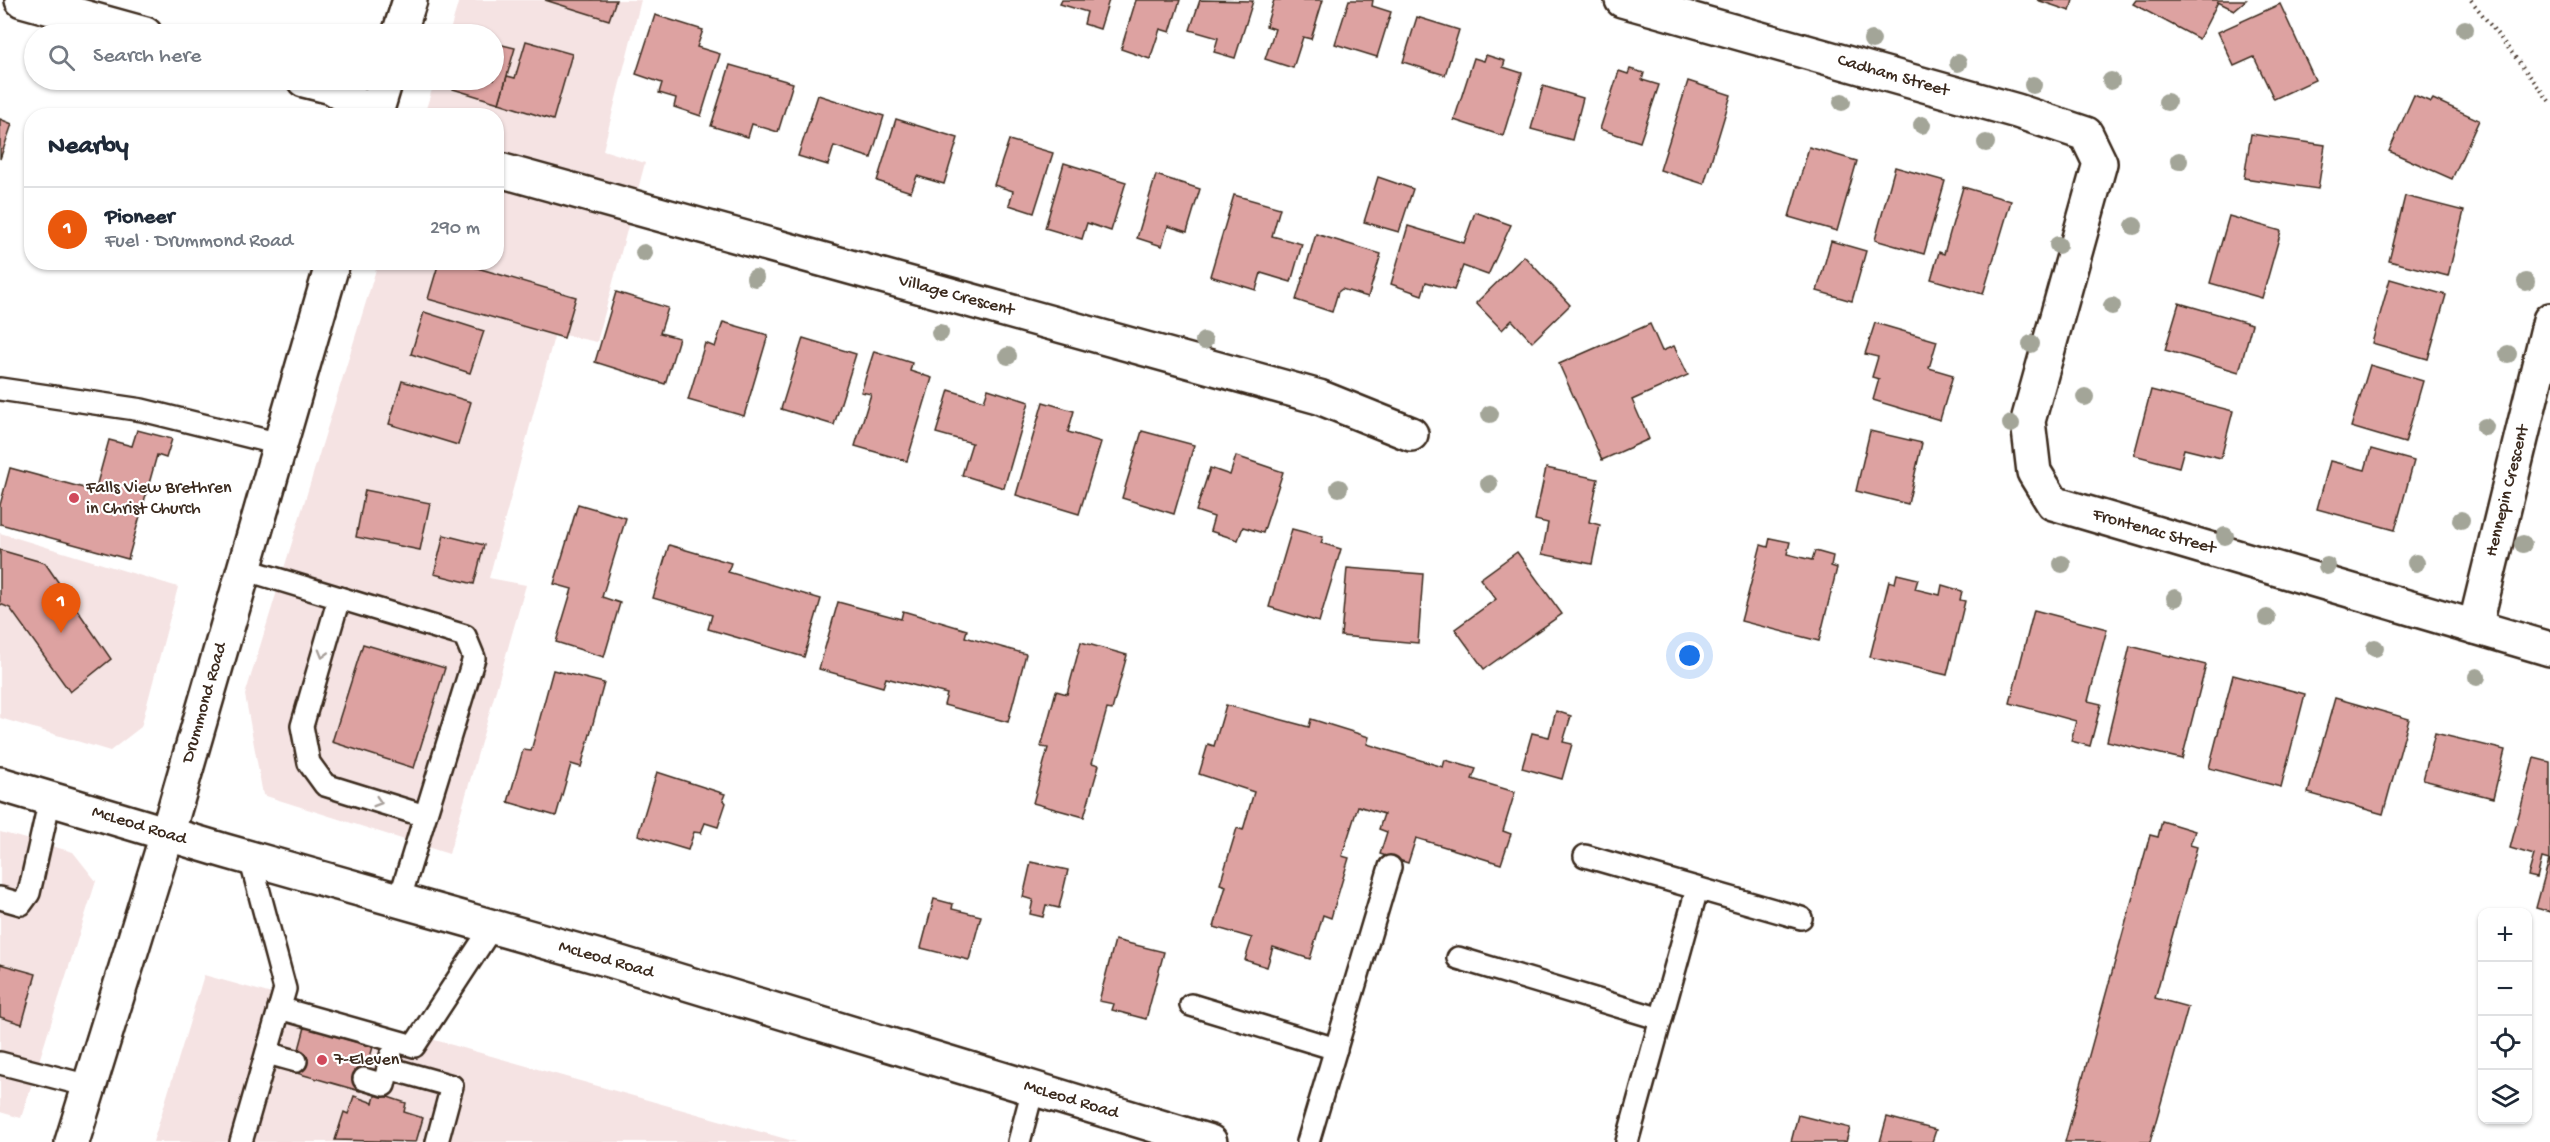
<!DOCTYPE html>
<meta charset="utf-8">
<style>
body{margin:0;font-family:"Gochi Hand",sans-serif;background:#f6f6f7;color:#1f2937}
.controls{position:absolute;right:18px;bottom:18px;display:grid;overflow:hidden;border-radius:12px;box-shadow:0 2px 4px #0004}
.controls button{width:54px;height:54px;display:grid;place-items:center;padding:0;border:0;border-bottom:2px solid #e0e1e3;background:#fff;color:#1f2937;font:30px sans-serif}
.you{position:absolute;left:1690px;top:656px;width:21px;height:21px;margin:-15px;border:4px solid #fff;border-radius:50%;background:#1a73e8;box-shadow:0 0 0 9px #1a73e833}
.badge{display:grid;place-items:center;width:39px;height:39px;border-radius:50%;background:#ea580c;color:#fff;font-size:20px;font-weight:700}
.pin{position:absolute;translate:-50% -50px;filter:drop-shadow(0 2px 3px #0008)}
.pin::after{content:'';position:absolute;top:32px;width:21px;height:18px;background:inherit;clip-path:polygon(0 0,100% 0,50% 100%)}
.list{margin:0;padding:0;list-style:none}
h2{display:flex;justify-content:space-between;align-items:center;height:78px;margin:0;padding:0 24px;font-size:26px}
h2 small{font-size:20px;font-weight:400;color:#747a83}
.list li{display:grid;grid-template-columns:39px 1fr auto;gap:18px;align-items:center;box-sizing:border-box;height:84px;padding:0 24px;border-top:2px solid #e0e1e3}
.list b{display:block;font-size:22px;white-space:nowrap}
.list p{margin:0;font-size:20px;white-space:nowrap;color:#747a83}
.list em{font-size:20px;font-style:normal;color:#747a83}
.icon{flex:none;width:33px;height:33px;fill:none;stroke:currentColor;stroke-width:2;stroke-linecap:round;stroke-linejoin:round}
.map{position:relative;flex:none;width:2550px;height:1142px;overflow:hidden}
.search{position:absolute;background:#fff;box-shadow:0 2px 4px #0004;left:24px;top:24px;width:480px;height:66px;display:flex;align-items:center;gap:15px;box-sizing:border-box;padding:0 21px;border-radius:33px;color:#747a83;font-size:22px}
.panel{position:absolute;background:#fff;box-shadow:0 2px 4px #0004;left:24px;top:108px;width:480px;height:162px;border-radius:24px}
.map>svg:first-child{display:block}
</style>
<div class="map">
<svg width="2550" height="1142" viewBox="0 0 2550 1142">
<rect width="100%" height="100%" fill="#fff"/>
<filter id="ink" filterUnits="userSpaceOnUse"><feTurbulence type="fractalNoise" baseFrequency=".0167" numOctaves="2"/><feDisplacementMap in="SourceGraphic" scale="12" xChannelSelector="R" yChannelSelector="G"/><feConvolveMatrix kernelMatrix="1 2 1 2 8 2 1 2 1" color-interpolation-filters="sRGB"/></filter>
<g filter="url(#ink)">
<!-- built -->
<g fill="#f5e3e3">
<path d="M459,0H641L603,150L645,163L597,342L555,333L489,578L526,585L449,854L263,795L245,695L378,263L496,262V116L424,115L435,80H494V34H449Z"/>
<path d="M0,533L178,587L141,727L110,751L0,718Z"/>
<path d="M0,832L73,852L96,881L21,1118L0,1112Z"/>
<path d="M204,975L797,1142H153Z"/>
</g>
<!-- building -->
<g fill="#dda2a1" stroke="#3b2a1e" stroke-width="1.5">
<path d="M545,0H616L609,20Z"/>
<path d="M1062,0H1109L1100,29L1084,24L1087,12L1060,4Z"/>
<path d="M1136,0H1180L1170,32L1160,29L1150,59L1121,49Z"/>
<path d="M1200,0L1253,1L1235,58L1214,52L1218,38L1190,30Z"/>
<path d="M1274,0H1323L1311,39L1303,37L1293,68L1265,59L1275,29L1266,26Z"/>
<path d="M1349,0H1373L1372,6L1391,12L1377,57L1335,44Z"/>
<path d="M2037,0H2073L2070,11Z"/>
<path d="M2136,0H2246L2234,10L2218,2L2199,39L2133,4Z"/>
<path d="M2280,4L2315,80L2274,99L2254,57L2234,66L2218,32Z"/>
<path d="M655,15L703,30L697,47L720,54L701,116L674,107L676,98L659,93L662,83L636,74Z"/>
<path d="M1417,17L1459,30L1445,75L1403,62Z"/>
<path d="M526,41L572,54L553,120L499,103L507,76L515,78Z"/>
<path d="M494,43L515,48L499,103L453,89L456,80H494Z"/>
<path d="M1486,55L1505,61L1503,67L1522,73L1503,136L1454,120L1474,58L1484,61Z"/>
<path d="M730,65L793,83L778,132L752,124L748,137L711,126Z"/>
<path d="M1630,69L1644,73L1642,80L1659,85L1640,142L1600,129L1619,71L1628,74Z"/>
<path d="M1688,81L1731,95L1704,184L1660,170Z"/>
<path d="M1543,86L1583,98L1572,140L1531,129Z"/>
<path d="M818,95L884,116L871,158L834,146L828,165L798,156Z"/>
<path d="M2414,95L2431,102L2433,99L2479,120L2452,179L2389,151Z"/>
<path d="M0,119L12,124L0,159Z"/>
<path d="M896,119L958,138L944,184L917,176L911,192L877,181Z"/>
<path d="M2251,134L2325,145L2318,189L2244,178Z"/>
<path d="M1009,140L1053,153L1034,213L1009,205L1013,191L994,185Z"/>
<path d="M1809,147L1857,161L1837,231L1789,217Z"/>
<path d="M1064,163L1126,182L1111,231L1087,223L1082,239L1045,228Z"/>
<path d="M1895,167L1945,181L1924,254L1875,240Z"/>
<path d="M1156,175L1200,189L1187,232L1168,226L1162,246L1137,238Z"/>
<path d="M1378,177L1413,189L1399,232L1364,222Z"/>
<path d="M1963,187L2011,201L1983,294L1931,279L1939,252L1944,254Z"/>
<path d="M1234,195L1280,208L1272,236L1302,244L1291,282L1261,273L1256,290L1210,276Z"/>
<path d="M2405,196L2464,211L2448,276L2389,261Z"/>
<path d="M1475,212L1511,225L1488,275L1463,266L1454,290L1426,282L1422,295L1391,284L1408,226L1464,243Z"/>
<path d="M2229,216L2281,231L2262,298L2210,283Z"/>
<path d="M1316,234L1381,254L1368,297L1342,289L1338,292L1332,312L1296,300Z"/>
<path d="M1831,241L1866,251L1852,301L1817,291Z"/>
<path d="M1524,256L1570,305L1532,342L1512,320L1502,330L1476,303Z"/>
<path d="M439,262H457L576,297L564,338L428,299Z"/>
<path d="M2390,279L2446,295L2428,359L2372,343Z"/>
<path d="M616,292L668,308L660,333L679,338L665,384L595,362Z"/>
<path d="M2179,303L2252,324L2239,372L2165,350Z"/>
<path d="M424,312L484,331L470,373L411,354Z"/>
<path d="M723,322L768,335L744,416L688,400L705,343L715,347Z"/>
<path d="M1875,323L1937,341L1929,368L1953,375L1940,420L1873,400L1879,379L1872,377L1878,357L1865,354Z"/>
<path d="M1650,324L1662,351L1674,346L1688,375L1632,400L1649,439L1602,460L1559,364Z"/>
<path d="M803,338L856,354L834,425L781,409Z"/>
<path d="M874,351L912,363L910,371L932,378L907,461L855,446L871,394L861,392Z"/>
<path d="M2370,365L2423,381L2405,443L2351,427Z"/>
<path d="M402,381L471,402L458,445L389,424Z"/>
<path d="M988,389L1029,402L1004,488L962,475L972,443L936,433L949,390L984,401Z"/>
<path d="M2151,390L2233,411L2221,458L2184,449L2179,467L2134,455Z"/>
<path d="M1043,402L1074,411L1068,432L1101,442L1079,514L1016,495Z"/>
<path d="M137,430L172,439L166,458L157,455L128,559L0,524V505L10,468L95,491L109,440L132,446Z"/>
<path d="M1142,431L1194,445L1174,514L1122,498Z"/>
<path d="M1870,431L1922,443L1908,504L1856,491Z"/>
<path d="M2371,449L2414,461L2395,530L2317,509L2330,461L2365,470Z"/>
<path d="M1236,456L1283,472L1263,533L1243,527L1238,540L1210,531L1214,517L1196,511L1210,468L1230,475Z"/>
<path d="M1546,468L1598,479L1589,522L1600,525L1592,564L1542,554L1548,523L1535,520Z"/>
<path d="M365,490L430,503L420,550L356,537Z"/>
<path d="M578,504L626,518L602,597L620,603L604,657L556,642L572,589L554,584Z"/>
<path d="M1292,529L1323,537L1321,543L1341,549L1319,622L1269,607Z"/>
<path d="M444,535L484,545L474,584L434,574Z"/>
<path d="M1770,538L1790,542L1787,554L1812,560L1815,551L1833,556L1831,566L1837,568L1819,641L1741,621L1761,545L1768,547Z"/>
<path d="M669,545L731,563L728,572L821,599L804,657L708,629L712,615L653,598Z"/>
<path d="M0,550L45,563L111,659L70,692L10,608L0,604Z"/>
<path d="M1517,552L1562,614L1484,669L1455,629L1496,599L1480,579Z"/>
<path d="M1347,568L1423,574L1418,643L1341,636Z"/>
<path d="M1897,574L1918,579L1915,589L1940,595L1942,585L1962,591L1960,600L1965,601L1947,675L1870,657L1889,581L1895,583Z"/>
<path d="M838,602L901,619L903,611L967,630L965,637L1026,654L1008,722L944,705L947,694L886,678L883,687L819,669Z"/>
<path d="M2034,610L2107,629L2088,701L2101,704L2090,746L2071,741L2076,721L2010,703Z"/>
<path d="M1081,642L1127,655L1112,710L1107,709L1092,763L1099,765L1084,817L1033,803L1048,748L1041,747L1056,691L1067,694Z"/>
<path d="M363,644L445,668L414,768L332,742Z"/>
<path d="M2130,646L2206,665L2182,759L2107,741Z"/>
<path d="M553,670L604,683L581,767L571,764L556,816L508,802L523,750L531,751Z"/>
<path d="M2233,675L2305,694L2281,787L2209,768Z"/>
<path d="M2335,698L2409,719L2383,814L2308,793Z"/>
<path d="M1226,705L1309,727L1311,719L1369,737L1367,744L1443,767L1445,760L1476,769L1472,779L1515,792L1503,831L1511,834L1501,864L1416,838L1408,863L1380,854L1387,832L1379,829L1384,814L1358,806L1342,856L1349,858L1331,918L1323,915L1310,959L1273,947L1267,967L1245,960L1252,938L1214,927L1226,886L1220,884L1237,828L1243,830L1254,792L1199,774L1208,744L1214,746Z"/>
<path d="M1556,711L1571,716L1563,742L1572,744L1562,779L1522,768L1532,733L1549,737Z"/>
<path d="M2435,733L2505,750L2493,798L2423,780Z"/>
<path d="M2534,758L2550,762V912L2536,908L2549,860L2542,858L2537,878L2528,876L2534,855L2510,848Z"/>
<path d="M657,772L725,794L723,799L726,803L718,827L705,823L701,833L694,832L688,850L638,835Z"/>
<path d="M2162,821L2195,831L2190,845L2197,847L2155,998L2188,1007L2150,1142H2065L2150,835L2158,837Z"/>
<path d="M1031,862L1068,870L1059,908L1046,905L1043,917L1030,914L1033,900L1023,897Z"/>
<path d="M934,899L953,904L952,909L981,916L969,960L921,948Z"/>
<path d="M1115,940L1164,952L1146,1019L1112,1010L1114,1004L1099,1001Z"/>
<path d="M0,964L36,974L22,1024L0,1017Z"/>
<path d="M305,1027L373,1047L360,1091L293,1072Z"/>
<path d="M376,1093L406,1103L404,1112L423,1118L416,1142L335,1140L344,1112L348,1114L354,1096L373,1103Z"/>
<path d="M1798,1115L1850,1128L1846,1142H1791Z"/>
<path d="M1887,1117L1936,1130L1932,1142H1880Z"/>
</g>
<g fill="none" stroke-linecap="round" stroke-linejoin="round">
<defs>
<g id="service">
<path d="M0,389L142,410L280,444"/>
<path d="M244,569L465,636L474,658L399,901"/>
<path d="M339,598L302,726L309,763L325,785L425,816"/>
<path d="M1585,856L1801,918"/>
<path d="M0,898L21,904L29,893L50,799"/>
<path d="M1458,958L1661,1019"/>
<path d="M1191,1005L1336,1049"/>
<path d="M279,1008L414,1046L492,927"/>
<path d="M267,1053L296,1061"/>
<path d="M0,1063L89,1086"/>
<path d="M388,1068L452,1086L437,1142"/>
<path d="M364,1079L384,1085L391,1056"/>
<path d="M241,1142L285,989L250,858"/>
<path d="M1019,1142L1033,1089"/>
<path d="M1308,1142L1390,867"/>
<path d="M1627,1142L1697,889"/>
</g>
<g id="minor">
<path d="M22,0L145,34"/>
<path d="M1622,0L2017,111L2086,134L2100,163L2028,421L2034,472L2053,503L2550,649"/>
<path d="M304,80L332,87L376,116"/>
<path d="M496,169L1319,397L1411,434"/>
<path d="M2475,627L2550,320"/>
</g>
<path id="tertiary" d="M72,1142L167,835"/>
<g id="secondary">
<path d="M399,34L410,0"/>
<path d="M375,116L386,80"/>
<path d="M0,784L225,851L610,960L1210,1142"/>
<path d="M167,835L333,262"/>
</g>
</defs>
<!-- service casing -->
<use href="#service" stroke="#3b2a1e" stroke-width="26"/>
<!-- minor casing -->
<use href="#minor" stroke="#3b2a1e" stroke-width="38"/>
<!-- tertiary casing -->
<use href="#tertiary" stroke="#3b2a1e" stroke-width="38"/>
<!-- secondary casing -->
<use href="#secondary" stroke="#3b2a1e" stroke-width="38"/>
<!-- path -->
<path stroke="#3b2a1e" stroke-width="4" stroke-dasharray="1.5 4.5" stroke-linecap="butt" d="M2471,0L2550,102"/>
<!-- service -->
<use href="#service" stroke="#fff" stroke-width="21"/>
<!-- minor -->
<use href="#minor" stroke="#fff" stroke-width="33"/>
<!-- tertiary -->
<use href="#tertiary" stroke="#fff" stroke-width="33"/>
<!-- secondary -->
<use href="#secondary" stroke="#fff" stroke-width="33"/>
</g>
<!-- trees -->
<g fill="#a3a598">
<circle cx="2465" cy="29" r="9"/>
<circle cx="1872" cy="40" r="9"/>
<circle cx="1958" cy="63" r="9"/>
<circle cx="2111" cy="81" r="9"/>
<circle cx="2033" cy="85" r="9"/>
<circle cx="1842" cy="102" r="9"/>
<circle cx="2167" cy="102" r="9"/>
<circle cx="1922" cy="125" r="9"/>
<circle cx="1986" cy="143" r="9"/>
<circle cx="2179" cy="161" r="9"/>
<circle cx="2134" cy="226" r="9"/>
<circle cx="2058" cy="245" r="9"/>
<circle cx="644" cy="253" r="9"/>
<circle cx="755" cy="278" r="9"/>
<circle cx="2526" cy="282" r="9"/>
<circle cx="2112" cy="306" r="9"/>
<circle cx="940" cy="333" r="9"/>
<circle cx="1204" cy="341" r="9"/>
<circle cx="2031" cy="344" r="9"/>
<circle cx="2508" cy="354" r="9"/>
<circle cx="1008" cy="356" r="9"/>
<circle cx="2085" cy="397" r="9"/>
<circle cx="1490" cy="414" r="9"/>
<circle cx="2011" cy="424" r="9"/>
<circle cx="2485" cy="427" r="9"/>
<circle cx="1489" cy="484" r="9"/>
<circle cx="1339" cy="488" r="9"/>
<circle cx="2461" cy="520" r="9"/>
<circle cx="2225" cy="536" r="9"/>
<circle cx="2523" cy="544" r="9"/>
<circle cx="2416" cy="563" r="9"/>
<circle cx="2062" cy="564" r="9"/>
<circle cx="2327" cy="566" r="9"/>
<circle cx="2175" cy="598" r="9"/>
<circle cx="2267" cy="618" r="9"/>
<circle cx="2375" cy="648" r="9"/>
<circle cx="2477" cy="677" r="9"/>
</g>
<!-- one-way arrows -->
<defs><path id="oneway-chevron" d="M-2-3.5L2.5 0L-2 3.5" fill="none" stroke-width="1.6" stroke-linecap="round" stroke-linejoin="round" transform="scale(1.5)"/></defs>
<g stroke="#a79f9a">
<use href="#oneway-chevron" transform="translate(323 654) rotate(106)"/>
<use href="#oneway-chevron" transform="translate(378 802) rotate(17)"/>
</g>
</g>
<!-- markers -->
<g fill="#d1495b" stroke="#fff" stroke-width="2">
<circle cx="74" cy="498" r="6"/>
<circle cx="322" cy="1060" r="6"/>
</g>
<g text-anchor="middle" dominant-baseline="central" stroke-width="4.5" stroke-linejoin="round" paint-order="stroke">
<!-- street labels -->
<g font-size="18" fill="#3b2a1e" stroke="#fff">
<text transform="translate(1893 76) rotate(16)">Cadham Street</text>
<text transform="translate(956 296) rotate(15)">Village Crescent</text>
<text transform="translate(2508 491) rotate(-76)">Hennepin Crescent</text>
<text transform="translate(2154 532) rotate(16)">Frontenac Street</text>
<text transform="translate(205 703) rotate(-74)">Drummond Road</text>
<text transform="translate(139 826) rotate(17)">McLeod Road</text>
<text transform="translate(606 960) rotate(16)">McLeod Road</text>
<text transform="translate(1071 1100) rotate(17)">McLeod Road</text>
</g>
<!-- poi labels -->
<g font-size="18" fill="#3b2a1e" stroke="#fff" text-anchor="start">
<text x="86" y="488">Falls View Brethren<tspan x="86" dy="21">in Christ Church</tspan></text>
<text x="334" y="1060">7-Eleven</text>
</g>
</g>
</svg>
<div class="controls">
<button>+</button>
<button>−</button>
<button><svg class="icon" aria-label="locate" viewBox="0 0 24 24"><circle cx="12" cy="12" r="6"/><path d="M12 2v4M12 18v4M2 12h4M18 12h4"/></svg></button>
<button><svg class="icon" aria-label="layers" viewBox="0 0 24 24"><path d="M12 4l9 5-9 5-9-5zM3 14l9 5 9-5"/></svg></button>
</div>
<div class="you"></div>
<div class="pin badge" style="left:61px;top:633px">1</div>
<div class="search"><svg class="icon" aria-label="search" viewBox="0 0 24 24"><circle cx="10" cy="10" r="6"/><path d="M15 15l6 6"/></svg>Search here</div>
<section class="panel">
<h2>Nearby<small></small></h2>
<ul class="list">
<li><span class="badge">1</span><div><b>Pioneer</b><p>Fuel · Drummond Road</p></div><em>290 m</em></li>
</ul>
</section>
</div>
